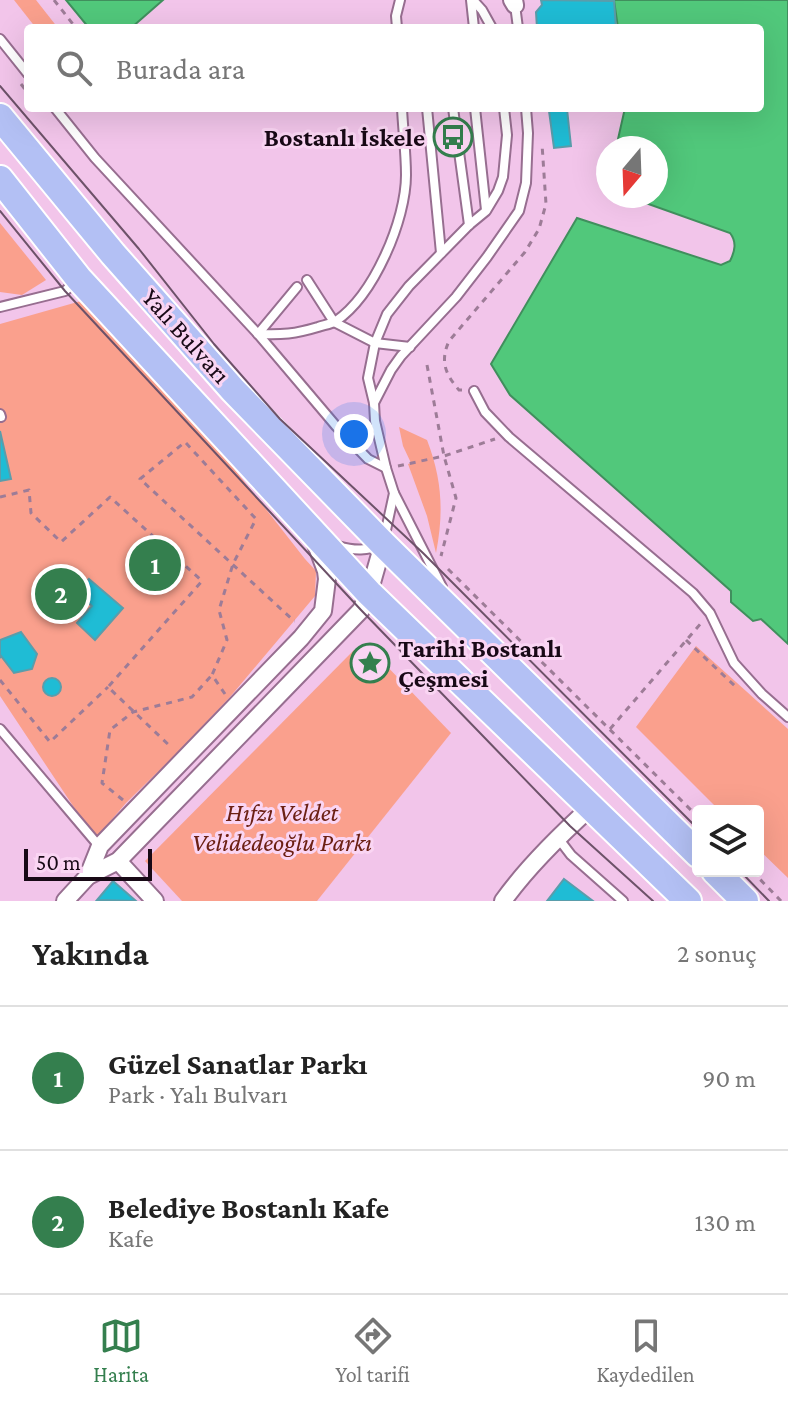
<!DOCTYPE html>
<html lang="tr">
<meta charset="utf-8">
<style>
body{margin:0;font-family:"Crimson Pro",serif;background:#f2f2f2;color:#222}
.controls{position:absolute;right:24px;bottom:24px;display:grid;overflow:hidden;border-radius:8px;box-shadow:0 8px 32px #0002}
.controls button{width:72px;height:72px;display:grid;place-items:center;padding:0;border:0;border-bottom:2px solid #e0e0e0;background:#fff;color:#222;font:40px sans-serif}
.compass{position:absolute;left:596px;top:136px;width:72px;height:72px;border-radius:50%;background:#fff;box-shadow:0 8px 32px #0002;rotate:199deg}
.scale{position:absolute;left:24px;bottom:20px;width:128px;box-sizing:border-box;padding-left:8px;border:4px solid #180916;border-top:0;font-size:22px;line-height:28px;white-space:nowrap;color:#180916;-webkit-text-stroke:6px #fad5f3;paint-order:stroke}
.you{position:absolute;left:354px;top:434px;width:28px;height:28px;margin:-20px;border:6px solid #fff;border-radius:50%;background:#1a73e8;box-shadow:0 0 0 12px #1a73e833}
.badge{display:grid;place-items:center;width:52px;height:52px;border-radius:50%;background:#347f4e;color:#fff;font-size:26px;font-weight:700}
.pin{position:absolute;translate:-50% -50%;border:4px solid #fff;box-shadow:0 2px 8px #0006}
.list{margin:0;padding:0;list-style:none}
h2{display:flex;justify-content:space-between;align-items:center;height:104px;margin:0;padding:0 32px;font-size:34px}
h2 small{font-size:26px;font-weight:400;color:#767676}
.list li{display:grid;grid-template-columns:52px 1fr auto;gap:24px;align-items:center;box-sizing:border-box;height:144px;padding:0 32px;border-top:2px solid #e0e0e0}
.list b{display:block;font-size:30px;white-space:nowrap}
.list p{margin:0;font-size:26px;white-space:nowrap;color:#767676}
.list em{font-size:26px;font-style:normal;color:#767676}
.icon{flex:none;width:44px;height:44px;fill:none;stroke:currentColor;stroke-width:2;stroke-linecap:round;stroke-linejoin:round}
.map{position:relative;flex:none;width:788px;height:901px;overflow:hidden}
.search{position:absolute;background:#fff;box-shadow:0 8px 32px #0002;left:24px;right:24px;top:24px;height:88px;display:flex;align-items:center;gap:20px;box-sizing:border-box;padding:0 28px;border-radius:8px;color:#767676;font-size:30px}
.sheet{height:392px;background:#fff}
nav{display:flex;justify-content:space-around;align-items:center;box-sizing:border-box;height:112px;border-top:2px solid #e0e0e0;background:#fff;font-size:22px;color:#767676}
nav a{display:grid;justify-items:center;gap:4px}
nav .on{color:#347f4e}
.map>svg:first-child{display:block}
</style>
<div class="map">
<svg width="788" height="901" viewBox="0 0 788 901">
<rect width="100%" height="100%" fill="#f2c5ea"/>
<!-- green -->
<g fill="#faa08d">
<path d="M14,0H36L58,28H36Z"/>
<path d="M0,223L46,280L22,295L0,292Z"/>
<path d="M81,301L214,443L305,559L316,571L315,596L230,697L179,751L126,803L95,839L0,696V481L11,478L0,431V324Z"/>
<path d="M399,427L427,440C442,479 444,512 436,553L427,516L408,464L411,463L403,446Z"/>
<path d="M696,646L788,729V878L758,849V811H720L636,727Z"/>
<path d="M354,650L381,660L451,733L317,901H182L145,861Z"/>
</g>
<!-- water -->
<g fill="#51c87b" stroke="#408f5d" stroke-width="2">
<path d="M66,0H163L131,28H89Z"/>
<path d="M614,0H788V644L761,619L753,621L731,602V591L510,395L491,364L577,218L721,265L730,261C735,251 737,242 730,233L626,196H656V148H616L625,108H760V28H618Z"/>
</g>
<!-- building -->
<g fill="#1fbcd5" stroke="#5a9dab" stroke-width="2">
<path d="M541,0L614,1L616,28H537L536,12L542,5Z"/>
<path d="M567,109L571,146L554,148L549,111Z"/>
<path d="M0,431L11,479L0,481Z"/>
<path d="M89,579L123,608L95,640L77,623L92,606L77,592Z"/>
<path d="M59,586L79,602L69,615L59,607L50,618L40,610Z"/>
<path d="M21,632L37,654L32,669L14,673L1,656L0,658V640Z"/>
<circle cx="52" cy="687" r="9"/>
<path d="M564,879L593,901H547Z"/>
<path d="M113,881L136,901L97,900Z"/>
</g>
<g fill="none" stroke-linecap="round" stroke-linejoin="round">
<defs>
<g id="lane">
<path d="M471,0L474,28"/>
<path d="M473,0L482,10L492,28"/>
<path d="M515,5L518,28"/>
<path d="M397,28L396,16L400,0"/>
<path d="M0,39L28,74"/>
<path d="M55,108L95,158L258,334L336,426L368,459L386,468"/>
<path d="M427,108L441,253"/>
<path d="M453,108L469,225"/>
<path d="M475,108L486,210"/>
<path d="M307,280L334,322L375,343L410,347"/>
<path d="M0,307L65,291L75,282"/>
<path d="M258,334C282,335 295,334 318,327C324,325 331,324 336,321C374,295 406,220 406,175C406,153 403,130 402,108"/>
<path d="M258,334L297,287"/>
<path d="M474,391L485,412L509,437L693,593L710,613L734,663L762,694L788,717"/>
<path d="M374,403L391,370L401,356L456,297L487,257L519,211L526,183L528,133L526,108"/>
<path d="M0,414L1,417"/>
<path d="M394,493L442,587"/>
<path d="M338,546C355,551 367,551 383,544L394,493L386,468L375,421L374,403L368,378L375,343L387,314L409,286L469,225L486,211L498,191L503,177L507,135L504,108"/>
<path d="M0,729L99,846"/>
<path d="M558,838L571,855L623,901"/>
</g>
<g id="street">
<path d="M512,0L515,5L514,0"/>
<path d="M118,861L155,901"/>
<path d="M88,876L100,846L301,638L323,611L327,579L326,571L316,544"/>
<path d="M65,901L88,876L118,861L361,610L369,593L383,544"/>
<path d="M503,901C528,866 560,835 591,807"/>
</g>
<g id="primary">
<path d="M0,117L113,254L233,390L383,544L698,854"/>
<path d="M0,179L79,279L369,593L688,901"/>
<path d="M715,871L745,901"/>
</g>
</defs>
<!-- lane casing -->
<use href="#lane" stroke="#976e90" stroke-width="12"/>
<!-- street casing -->
<use href="#street" stroke="#976e90" stroke-width="20"/>
<!-- primary casing -->
<use href="#primary" stroke="#fff" stroke-width="30"/>
<!-- path -->
<g stroke="#9d7c97" stroke-width="3" stroke-dasharray="6 6" stroke-linecap="butt">
<path d="M54,0L76,28"/>
<path d="M21,84L28,93"/>
<path d="M427,365L444,456L456,498L441,556"/>
<path d="M462,390H459C445,374 440,361 449,341L525,252L539,229L546,204L542,144"/>
<path d="M398,466L444,456L495,439"/>
<path d="M0,497L29,490L31,513L61,542L110,497L202,581L108,687L172,748"/>
<path d="M448,569L698,817"/>
<path d="M686,640L736,687"/>
<path d="M0,680L50,742L108,687"/>
<path d="M225,694L212,675L227,640L219,610L233,564L256,519L185,442L140,479L294,621H295"/>
<path d="M610,729L702,622"/>
<path d="M123,800L102,783L110,730L133,712L192,697L212,675"/>
<path d="M752,871L781,901"/>
</g>
<!-- lane -->
<use href="#lane" stroke="#fff" stroke-width="8"/>
<!-- street -->
<use href="#street" stroke="#fff" stroke-width="16"/>
<!-- primary -->
<use href="#primary" stroke="#b3c0f4" stroke-width="26"/>
<!-- tram -->
<g stroke="#6d5269" stroke-width="2">
<path d="M0,86L139,249L214,344L280,419L423,553L698,829"/>
<path d="M0,211L65,291L361,610L570,826L653,901"/>
<path d="M740,871L769,901"/>
</g>
</g>
<!-- icons -->
<defs>
<symbol id="bus-ring" viewBox="-11 -11 22 22"><circle r="9.5" fill="#fad5f3" stroke="#347f4e" stroke-width="1.5"/><path d="M-5-6H5V4H4V6H2V4H-2V6H-4V4H-5ZM-3.5-4V0h7V-4ZM-3.5 1.2v1.5H-2V1.2ZM2 1.2v1.5H3.5V1.2Z" fill="#347f4e"/></symbol>
<symbol id="sight-ring" viewBox="-11 -11 22 22"><circle r="9.5" fill="#fad5f3" stroke="#347f4e" stroke-width="1.5"/><path d="M0-6L1.8-2.2L6-1.7L2.9 1.2L3.7 5.4L0 3.3L-3.7 5.4L-2.9 1.2L-6-1.7L-1.8-2.2Z" fill="#347f4e"/></symbol>
</defs>
<g fill-rule="evenodd">
<use href="#bus-ring" x="431" y="115" width="44" height="44"/>
<use href="#sight-ring" x="348" y="641" width="44" height="44"/>
</g>
<g text-anchor="middle" dominant-baseline="central" stroke-width="6" stroke-linejoin="round" paint-order="stroke">
<!-- poi labels -->
<g font-size="26" font-weight="bold" fill="#180916" stroke="#fad5f3" text-anchor="end">
<text x="425" y="137">Bostanlı İskele</text>
<text x="398" y="648" text-anchor="start">Tarihi Bostanlı<tspan x="398" dy="30">Çeşmesi</tspan></text>
</g>
<!-- street labels -->
<g font-size="26" fill="#180916" stroke="#fad5f3">
<text transform="translate(186 336) rotate(48)">Yalı Bulvarı</text>
</g>
<!-- park labels -->
<g font-size="26" font-style="italic" fill="#6c2013" stroke="#fad5f3">
<text x="282" y="812">Hıfzı Veldet<tspan x="282" dy="30">Velidedeoğlu Parkı</tspan></text>
</g>
</g>
</svg>
<div class="controls">
<button><svg class="icon" aria-label="layers" viewBox="0 0 24 24"><path d="M12 4l9 5-9 5-9-5zM3 14l9 5 9-5"/></svg></button>
</div>
<svg class="compass" viewBox="-18 -18 36 36"><path d="M0-13l5 13h-10z" fill="#e53935"/><path d="M0 13l5-13h-10z" fill="#767676"/></svg>
<div class="scale">50 m</div>
<div class="you"></div>
<div class="pin badge" style="left:155px;top:565px">1</div>
<div class="pin badge" style="left:61px;top:594px">2</div>
<div class="search"><svg class="icon" aria-label="search" viewBox="0 0 24 24"><circle cx="10" cy="10" r="6"/><path d="M15 15l6 6"/></svg>Burada ara</div>
</div>
<section class="sheet">
<h2>Yakında<small>2 sonuç</small></h2>
<ul class="list">
<li><span class="badge">1</span><div><b>Güzel Sanatlar Parkı</b><p>Park · Yalı Bulvarı</p></div><em>90 m</em></li>
<li><span class="badge">2</span><div><b>Belediye Bostanlı Kafe</b><p>Kafe</p></div><em>130 m</em></li>
</ul>
</section>
<nav>
<a class="on"><svg class="icon" aria-label="map" viewBox="0 0 24 24"><path d="M3 6l6-2 6 2 6-2v14l-6 2-6-2-6 2zM9 4v14M15 6v14"/></svg>Harita</a>
<a><svg class="icon" aria-label="directions" viewBox="0 0 24 24"><path d="M12 3l9 9-9 9-9-9zM9 14v-3h6M13 9l2 2-2 2"/></svg>Yol tarifi</a>
<a><svg class="icon" aria-label="saved" viewBox="0 0 24 24"><path d="M7 4h10v16l-5-4-5 4z"/></svg>Kaydedilen</a>
</nav>
